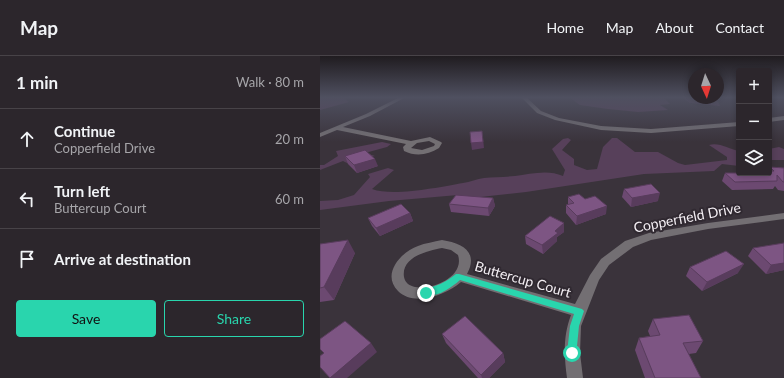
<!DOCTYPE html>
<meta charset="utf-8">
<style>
body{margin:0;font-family:Lato,sans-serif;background:#383238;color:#f1f3f6}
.controls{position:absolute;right:12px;top:12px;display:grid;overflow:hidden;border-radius:4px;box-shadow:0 2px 6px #0003}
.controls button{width:36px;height:36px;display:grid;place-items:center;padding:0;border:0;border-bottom:1px solid #484348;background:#2c262c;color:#f1f3f6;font:20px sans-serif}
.compass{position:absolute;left:368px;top:12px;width:36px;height:36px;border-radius:50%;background:#2c262c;box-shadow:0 2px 6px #0003;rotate:176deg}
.stop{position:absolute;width:12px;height:12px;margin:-9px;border:3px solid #29d5ad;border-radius:50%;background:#fff}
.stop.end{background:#29d5ad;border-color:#fff;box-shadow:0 1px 4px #0008}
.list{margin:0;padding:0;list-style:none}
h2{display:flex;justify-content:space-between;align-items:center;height:52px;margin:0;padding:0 16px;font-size:17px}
h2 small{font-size:13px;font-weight:400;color:#a6a5a9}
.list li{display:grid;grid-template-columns:26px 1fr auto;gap:12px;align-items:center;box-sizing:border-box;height:60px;padding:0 16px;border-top:1px solid #484348}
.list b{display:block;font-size:15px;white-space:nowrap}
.list p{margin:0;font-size:13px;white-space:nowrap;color:#a6a5a9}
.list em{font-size:13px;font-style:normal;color:#a6a5a9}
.actions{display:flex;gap:8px;padding:12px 16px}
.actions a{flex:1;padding:9px 0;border:1px solid #29d5ad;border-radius:4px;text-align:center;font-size:14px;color:#29d5ad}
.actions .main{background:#29d5ad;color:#111}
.icon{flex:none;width:22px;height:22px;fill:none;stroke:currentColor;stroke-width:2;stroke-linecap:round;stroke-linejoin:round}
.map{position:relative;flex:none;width:464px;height:322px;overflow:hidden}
header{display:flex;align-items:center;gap:24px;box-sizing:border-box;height:56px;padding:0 20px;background:#2c262c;border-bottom:1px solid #484348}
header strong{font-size:19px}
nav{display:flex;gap:22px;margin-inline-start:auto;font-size:14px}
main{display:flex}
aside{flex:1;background:#2c262c}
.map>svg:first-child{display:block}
</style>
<header>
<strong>Map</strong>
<nav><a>Home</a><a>Map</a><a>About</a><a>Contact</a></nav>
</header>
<main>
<aside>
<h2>1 min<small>Walk · 80 m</small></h2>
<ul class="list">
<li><svg class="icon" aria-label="ahead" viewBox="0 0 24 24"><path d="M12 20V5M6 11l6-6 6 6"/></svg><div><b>Continue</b><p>Copperfield Drive</p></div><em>20 m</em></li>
<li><svg class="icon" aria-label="left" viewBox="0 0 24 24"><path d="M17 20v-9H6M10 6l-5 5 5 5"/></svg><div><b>Turn left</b><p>Buttercup Court</p></div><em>60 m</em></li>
<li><svg class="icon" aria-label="arrive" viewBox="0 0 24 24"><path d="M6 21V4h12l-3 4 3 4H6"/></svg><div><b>Arrive at destination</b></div></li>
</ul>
<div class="actions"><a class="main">Save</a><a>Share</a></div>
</aside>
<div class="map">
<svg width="464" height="322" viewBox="0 0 464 322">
<rect width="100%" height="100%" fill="#3a333b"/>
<!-- green -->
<g fill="#57405a">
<path d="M0,41H23L29,46L0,54Z"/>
<path d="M249,41H374V42L407,41L397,43L400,50L370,47L362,41L344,42L350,48L340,49L348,54L318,56L288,53L260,49Z"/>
<path d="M248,82L251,84L242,94L254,103V109L267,114L277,113L283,91L292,82H297L315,96H338L358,107L365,109L407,104V101L389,89C399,86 409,93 419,95V110L402,108L394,115L324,118L206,136L151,142L138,139L69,145L0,154V145L18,144L34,139L50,121L48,118L68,112L74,114L52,133C73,141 120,131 143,127C150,126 157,123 164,122C174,121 184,121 195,120C210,118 228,113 243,120L245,114L232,93L243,83Z"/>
<path d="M62,86L71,88L67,91L45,97L55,100L40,103L29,108L23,105L0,114V109H4L18,100L16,95Z"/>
<path d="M459,91L464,93V104H449V93Z"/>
</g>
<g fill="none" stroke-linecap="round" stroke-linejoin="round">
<!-- minor -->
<g fill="#736f73" fill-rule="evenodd">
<path d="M80,41H86L50,60L23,71L91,85L110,81L121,86L122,87L119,92C108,99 96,101 84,95L83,91L86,88L17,74L0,81V77L46,58ZM109,85L115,88L114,90L102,94L91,92L97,87Z"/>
<path d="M201,41H206L221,55L239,62L281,70L331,73L419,66V70L331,77L281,74L235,64L217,57Z"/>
<path d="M464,60V64L449,66V62Z"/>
<path d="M464,157V163L388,173L331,184L313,191L289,209L279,224L261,270L260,297L263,322H247C244,300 243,280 251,259L141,226C126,239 94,251 78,235C61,218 81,196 98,190C105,187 114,186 122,184C142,187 159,196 147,218L255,248L270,219L281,203L305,185L329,177L388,167ZM122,192L131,194L138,199C145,221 112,234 95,231C90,230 85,227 84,221C81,201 107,195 122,192Z"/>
</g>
</g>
<!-- wall -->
<g fill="#6c4971">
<path d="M25,100L58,110L37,117L28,108Z"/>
<path d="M450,111L464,112V135L458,134L455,130L453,133L412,134L402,125L405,117H449V112Z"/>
<path d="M304,133L338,145L311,151L302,141Z"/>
<path d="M248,141L286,158L256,169L246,157V149H248Z"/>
<path d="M173,142L175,150L169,160L131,156L129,148Z"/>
<path d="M90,157L93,165L60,180L52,170L48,162Z"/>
<path d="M244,176L237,181V185L223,198L206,188L205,180Z"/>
<path d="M0,188L35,197L14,244L0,246Z"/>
<path d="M433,192L464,214L446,218L428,200Z"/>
<path d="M370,211L418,217L382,235L366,220Z"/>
<path d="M333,263L383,285L376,297L369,298L380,322H325L315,294L319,282L330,280L328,275Z"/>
<path d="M122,278L183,297L185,306L169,322H158L126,287Z"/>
</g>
<!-- shaded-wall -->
<g fill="#583c5c">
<path d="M163,82L164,92L152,94L151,87Z"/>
<path d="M55,103L58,110L37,117L34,109Z"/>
<path d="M340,137L338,145L311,151L312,142Z"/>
<path d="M173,142L175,150L169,160L168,152Z"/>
<path d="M287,150L286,158L256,169L257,160Z"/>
<path d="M90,157L93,165L60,180L56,172Z"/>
<path d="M244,167V176L237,181V185L223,198L222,189L235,175Z"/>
<path d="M28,184L35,197L14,244L4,231Z"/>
<path d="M464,207V214L446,218L451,209Z"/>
<path d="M424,208L418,217L382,235L387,226Z"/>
<path d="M51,287L57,296L27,322H10Z"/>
<path d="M183,297L185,306L169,322H162L161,319Z"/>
</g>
<!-- building -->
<g fill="#7d5583" stroke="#583c5c">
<path d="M162,75L163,86L151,87L150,76Z"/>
<path d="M45,94L55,103L34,109L25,100Z"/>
<path d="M450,111L464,112V126H463L457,119V125L415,126L405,117H449V115H454Z"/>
<path d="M331,128L340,137L312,142L304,133Z"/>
<path d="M259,138L265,143L275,140L287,150L257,160L246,149L254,147L248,141Z"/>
<path d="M136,139L173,142L168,152L129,148Z"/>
<path d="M81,148L90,157L56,172L48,162Z"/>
<path d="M230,160L244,167L235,175L238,177L222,189L205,180Z"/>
<path d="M28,184L4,231L0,232V188Z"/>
<path d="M464,187V207L451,209L433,192Z"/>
<path d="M406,195L424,208L387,226L370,211Z"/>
<path d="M369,259L383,285L363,287L381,322H335L319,282L340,279L333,263Z"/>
<path d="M145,260L183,297L161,319L122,278Z"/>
<path d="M25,265L51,287L10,322L0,311V300L4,297L0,293V283Z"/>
</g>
<!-- sky -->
<linearGradient id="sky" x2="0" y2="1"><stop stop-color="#201c20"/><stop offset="0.48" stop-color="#4f5060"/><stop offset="1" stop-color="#4f5060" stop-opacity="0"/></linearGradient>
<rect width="464" height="86" fill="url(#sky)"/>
<!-- route -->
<path fill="#29d5ad" d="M136,218H139L262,253L264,255L259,270L256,300L252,302L248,300L247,297L250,270L254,258L140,224C131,232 115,243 103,239L102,237L103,234C116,230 125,227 136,218Z"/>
<g text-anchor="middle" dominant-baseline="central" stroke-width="4" stroke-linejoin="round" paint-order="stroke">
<!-- near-street labels -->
<g font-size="14" fill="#f3eef3" stroke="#302931">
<text transform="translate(367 161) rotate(-11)">Copperfield Drive</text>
<text transform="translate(203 223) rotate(16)">Buttercup Court</text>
</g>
</g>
</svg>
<div class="controls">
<button>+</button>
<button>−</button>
<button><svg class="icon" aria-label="layers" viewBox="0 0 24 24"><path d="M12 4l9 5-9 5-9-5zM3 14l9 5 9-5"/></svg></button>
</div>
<svg class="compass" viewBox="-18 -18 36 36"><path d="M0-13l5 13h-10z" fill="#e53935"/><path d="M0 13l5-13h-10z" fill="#a6a5a9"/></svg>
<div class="stop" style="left:252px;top:297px"></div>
<div class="stop end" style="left:106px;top:237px"></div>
</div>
</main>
